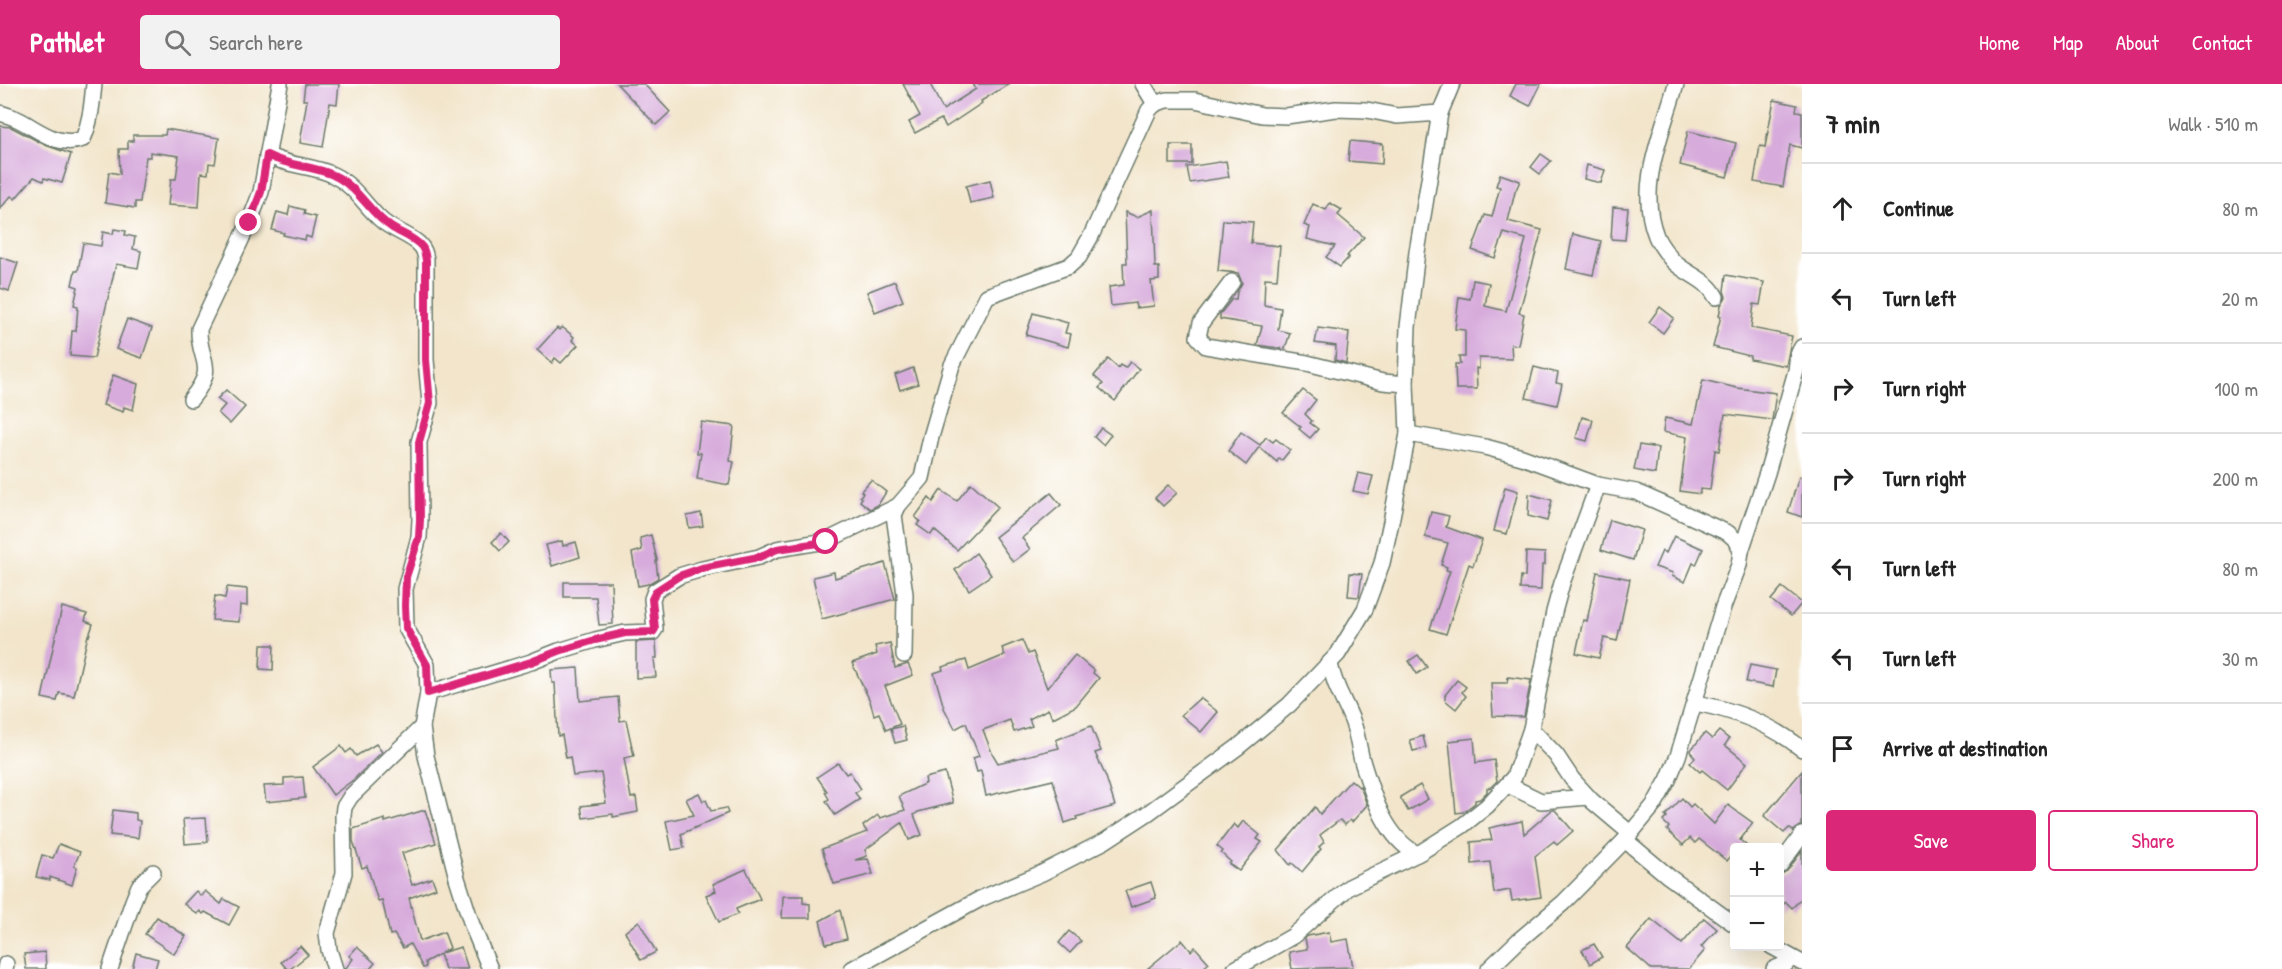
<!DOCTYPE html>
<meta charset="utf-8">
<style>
body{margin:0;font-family:"Patrick Hand",sans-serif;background:#f2f2f2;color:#222}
.controls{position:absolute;right:18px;bottom:18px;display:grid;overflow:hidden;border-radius:6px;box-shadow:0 6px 24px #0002}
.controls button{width:54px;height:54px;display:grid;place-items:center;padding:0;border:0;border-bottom:2px solid #e0e0e0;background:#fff;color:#222;font:30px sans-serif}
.stop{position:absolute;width:18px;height:18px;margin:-14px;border:4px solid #db2777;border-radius:50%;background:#fff}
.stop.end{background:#db2777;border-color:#fff;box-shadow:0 2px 6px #0008}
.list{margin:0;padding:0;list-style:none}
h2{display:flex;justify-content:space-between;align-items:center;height:78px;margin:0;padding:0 24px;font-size:26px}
h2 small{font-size:20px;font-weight:400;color:#767676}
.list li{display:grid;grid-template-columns:39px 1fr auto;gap:18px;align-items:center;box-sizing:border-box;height:90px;padding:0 24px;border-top:2px solid #e0e0e0}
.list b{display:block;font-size:22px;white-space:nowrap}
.list em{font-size:20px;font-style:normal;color:#767676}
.actions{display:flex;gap:12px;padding:18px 24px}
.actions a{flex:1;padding:14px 0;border:2px solid #db2777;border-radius:6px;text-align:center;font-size:21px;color:#db2777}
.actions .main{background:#db2777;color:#fff}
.icon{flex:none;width:33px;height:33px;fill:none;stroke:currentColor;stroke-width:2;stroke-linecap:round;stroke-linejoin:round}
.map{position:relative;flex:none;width:1802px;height:885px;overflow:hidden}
header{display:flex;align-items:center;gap:36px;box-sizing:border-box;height:84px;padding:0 30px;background:#db2777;color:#fff}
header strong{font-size:28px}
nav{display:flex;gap:33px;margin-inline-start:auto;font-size:21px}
.search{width:420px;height:54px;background:#f2f2f2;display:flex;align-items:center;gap:15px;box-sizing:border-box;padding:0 21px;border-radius:6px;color:#767676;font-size:22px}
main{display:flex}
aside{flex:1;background:#fff}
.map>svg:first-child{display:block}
</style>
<header>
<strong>Pathlet</strong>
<div class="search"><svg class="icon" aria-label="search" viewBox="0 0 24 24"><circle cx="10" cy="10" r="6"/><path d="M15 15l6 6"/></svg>Search here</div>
<nav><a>Home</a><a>Map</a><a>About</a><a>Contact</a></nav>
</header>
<main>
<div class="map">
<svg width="1802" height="885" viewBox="0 0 1802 885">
<rect width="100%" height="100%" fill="#fff"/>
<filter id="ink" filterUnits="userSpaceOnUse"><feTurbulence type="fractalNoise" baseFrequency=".0167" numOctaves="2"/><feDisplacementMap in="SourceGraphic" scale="12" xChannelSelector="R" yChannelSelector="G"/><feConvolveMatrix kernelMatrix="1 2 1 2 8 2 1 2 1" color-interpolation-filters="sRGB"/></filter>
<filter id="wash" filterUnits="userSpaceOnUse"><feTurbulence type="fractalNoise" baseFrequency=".008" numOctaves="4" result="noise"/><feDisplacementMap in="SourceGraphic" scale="24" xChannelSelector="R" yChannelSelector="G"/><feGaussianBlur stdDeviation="1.35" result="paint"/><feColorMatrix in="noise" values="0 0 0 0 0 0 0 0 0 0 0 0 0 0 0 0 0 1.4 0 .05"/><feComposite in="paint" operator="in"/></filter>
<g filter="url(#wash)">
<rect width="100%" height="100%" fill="#f2e5cb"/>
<g id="blocks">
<!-- building -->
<g fill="#d7abdb">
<path d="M305,0H339L337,20L330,19L323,63L300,59L307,16H303Z"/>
<path d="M617,0H644L670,28L656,41Z"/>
<path d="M903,0H930L943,26L976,5L973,0H1009L981,17L982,19L946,43L941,35L915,49L909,38L920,32Z"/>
<path d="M1516,0H1541L1530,22L1510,12Z"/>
<path d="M1774,16L1797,21L1796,27L1802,28V64L1790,61L1783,103L1754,98L1760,62L1765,63Z"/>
<path d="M0,42L11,43L45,61L71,70L62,99L44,94L43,97L34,93L15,115L11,112L0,125Z"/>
<path d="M166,45L219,54L215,80L209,79L208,90L201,89L199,123L168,121L171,95H176L179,72L150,68V73H146L140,118H135V124L105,119L109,88L120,90L119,65H128V57H133V51H165Z"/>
<path d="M1688,47L1736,59L1727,93L1680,81Z"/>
<path d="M1350,57L1383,60L1382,80L1348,77Z"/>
<rect x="1170" y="61" width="22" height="19"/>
<path d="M1541,70L1551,77L1540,90L1531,83Z"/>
<path d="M1226,77L1229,93L1190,99L1187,83Z"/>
<path d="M1587,81L1605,86L1601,99L1584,95Z"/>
<path d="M1500,90L1520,97L1515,108L1508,137L1542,146L1519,229L1524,230L1518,261L1511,260L1512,275L1479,274V285L1476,284L1477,305H1456L1455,280H1460L1459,273H1465V246L1455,245L1459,213L1470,215L1473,196L1489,199L1485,222L1506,227L1526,155L1504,149L1495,174L1472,166L1485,131L1492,133L1500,103L1496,102Z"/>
<path d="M990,96L994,114L970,119L966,102Z"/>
<path d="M1330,119L1342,126L1338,131L1364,153L1347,172L1349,173L1340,183L1326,173L1335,162L1307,155L1310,143L1304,141L1313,120L1326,126Z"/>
<path d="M290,122L305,126L304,130L316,133L311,154L306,152L305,156L283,151L284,149L272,146L277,128L288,131Z"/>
<path d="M1613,123L1628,124L1625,156L1611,155Z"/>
<path d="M1153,126L1155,183H1159V196L1151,197L1154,222L1136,224L1135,219L1111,222L1109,203L1124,201L1123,179H1127L1125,128L1137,133Z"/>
<path d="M1223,136L1253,138L1251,159L1280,162L1277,195L1265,194L1264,221L1281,224L1278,246L1290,249L1285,265L1257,261L1262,242L1220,235V230L1232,215H1236L1237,208L1242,199L1238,189L1218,187Z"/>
<path d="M114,145L126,147L125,151L135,153L133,165L141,167L138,184L116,180L94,274L70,272L72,247H76L78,222L74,221L78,203L72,201L75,187H78L83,159L101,162L103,148L113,150Z"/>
<path d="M1573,150L1601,157L1593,191L1566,185Z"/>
<path d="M0,173L18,179L9,207L0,204Z"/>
<path d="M1726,191L1764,198L1760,221L1754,220L1751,244L1792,252L1786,282L1750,275V272L1713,263L1721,232H1719L1721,221L1726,213L1724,207Z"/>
<path d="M895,197L903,217L875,228L867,208Z"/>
<path d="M1660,223L1674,234L1663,249L1649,238Z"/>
<path d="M1033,229L1068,239L1065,249L1071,250L1068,263L1026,251Z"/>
<path d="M127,235L152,244L142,274L116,265Z"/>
<path d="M562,243L574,253L572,256L578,261L561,279L555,274L552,279L537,266L557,244L559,246Z"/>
<path d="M1318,244L1349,248L1346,279L1335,276L1336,262L1315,259Z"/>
<path d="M1108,275L1118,284L1120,281L1125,284L1130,278L1139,285L1115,317L1099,304L1103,300L1094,292Z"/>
<path d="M1534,283L1558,289L1556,299L1562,300L1557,321L1526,314Z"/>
<path d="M913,284L918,300L900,306L895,291Z"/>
<path d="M113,291L138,300L133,326L124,323L123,328L103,321Z"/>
<path d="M1703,296L1737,304L1776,309L1772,336L1725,330L1719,367L1715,366L1710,406L1700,405V410L1680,407L1687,353L1663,348L1665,334L1693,340Z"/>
<path d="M226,306L245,323L230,340L218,329L225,321L217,315Z"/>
<path d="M1303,306L1316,316L1305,330L1312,337L1310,339L1318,345L1310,354L1299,345L1301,343L1283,329Z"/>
<path d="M1582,333L1593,336L1587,357L1576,354Z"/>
<path d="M701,338L734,342L730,377L734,378L729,401L697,395L701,369H697Z"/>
<path d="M1101,344L1111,351L1103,361L1094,353Z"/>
<path d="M1241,348L1260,361L1266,353L1273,358L1276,355L1290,366L1282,376L1279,374L1277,378L1259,363L1246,381L1228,367Z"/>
<path d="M1639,361L1658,364L1655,390L1634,386Z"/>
<path d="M1358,389L1373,392L1368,410L1353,407Z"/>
<path d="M1799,393H1802V433L1788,428Z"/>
<path d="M871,396L886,408L878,421L870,425L860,417L862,414L860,412L863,409L861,407Z"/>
<path d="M971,399L998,423L957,466L934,446L931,451L917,441L920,437L915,433L929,414L933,418L941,406L957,417Z"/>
<path d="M1168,401L1177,409L1163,422L1155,414Z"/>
<path d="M1505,403L1518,407L1507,450L1494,447Z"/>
<path d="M1051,409L1061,421L1022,454L1030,465L1013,478L995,453Z"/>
<path d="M1529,410L1552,416L1547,437L1528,432Z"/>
<path d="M1431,428L1449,432L1446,443L1482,456L1473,482L1469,480L1446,550L1430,545L1450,487L1446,486L1447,483L1441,481L1448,459L1425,453Z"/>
<path d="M701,429L703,442L689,444L687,432Z"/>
<path d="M1610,436L1642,446L1633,476L1601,466Z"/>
<path d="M501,449L509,458L500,467L492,458Z"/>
<path d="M651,451L657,476L656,477L658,494L648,500L638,502L632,469L642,466L640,454Z"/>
<path d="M1674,452L1703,465L1696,481L1693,479L1685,498L1672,492L1673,489L1655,483L1662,467L1666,469Z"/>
<path d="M562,457L563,462L576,458L580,473L552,482L546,461Z"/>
<path d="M1526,468L1545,469V481H1542L1541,506L1520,505L1521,492L1525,493Z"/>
<path d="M976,469L991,491L969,506L955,486Z"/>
<path d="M885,479L895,515L822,535L813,493L834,488L835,494Z"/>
<path d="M1597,488L1630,495L1617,557L1604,554L1599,574L1576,569L1583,536L1587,537Z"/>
<path d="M1350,489L1362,490L1359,513L1348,512Z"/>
<path d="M564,498H611L613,540L599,541L596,513H564Z"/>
<path d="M227,503L247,505V522L240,521L239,538L212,536L215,512L225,514Z"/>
<path d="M1782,503L1802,519L1791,532L1771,516Z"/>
<path d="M62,523L87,530L85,537L93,540L89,552L88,551L74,612L59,609L57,617L42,614Z"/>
<path d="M1022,556L1028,570L1033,568L1047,604L1075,571L1094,587L1093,589L1099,594L1076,622L1053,634L1048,625L1029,635L1032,642L1014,648L1010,636L983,646L992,669L998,679L1059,664L1056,656L1091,642L1101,667L1095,669L1106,693L1115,722L1076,733L1077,735L1065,739L1053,696L986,712L981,687L977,688L973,674L979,672L966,639L955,645L944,624L934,589L943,586L942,583L966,576L969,586L1005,571L1002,564Z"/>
<path d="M656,557L657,574H654L656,593L636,594V558Z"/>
<path d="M890,559L895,584L908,580L913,591L885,602L900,640L886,646L879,629L874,631L870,617L852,579L877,570L875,562Z"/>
<path d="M261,561H274L273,586L260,585Z"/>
<path d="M1418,571L1427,583L1417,590L1409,577Z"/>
<path d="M1750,581L1776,586L1773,603L1746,598Z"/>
<path d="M578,584L580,617L618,613L620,637L626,636L634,672L624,674L631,714L636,713L638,728L613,733V730L583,734L581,722L606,719L601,689L573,692L570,673L566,674L562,651L558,652L555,599H552L551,586Z"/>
<path d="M1508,593L1531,596L1524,633L1493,632L1491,599H1507Z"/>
<path d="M1457,596L1466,603L1462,608L1466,612L1456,625L1445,616V611Z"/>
<path d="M1200,614L1218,628L1201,648L1181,631Z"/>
<path d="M903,642L907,656L895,659L891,645Z"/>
<path d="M1719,647L1729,655L1725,661L1747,679L1727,706L1702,686L1700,688L1690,679L1695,674L1690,667L1705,649L1712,655Z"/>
<path d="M1423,652L1426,664L1413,667L1410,656Z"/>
<path d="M1474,654L1476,679L1494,676L1497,697L1491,703L1487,704V708L1480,715L1475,716V719L1463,728L1456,729L1449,657Z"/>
<path d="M376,660L382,668L353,696L333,711L313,683L341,662L346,669L351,665L356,672Z"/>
<path d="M838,679L846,690L850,688L861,705L855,709L860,715L835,731L826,717L829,715L825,708L827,707L817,693Z"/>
<path d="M1802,687V741L1793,747L1789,744L1784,749L1764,732Z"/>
<path d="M945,689L953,719L918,728L914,731L922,751L909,756L902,739L865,766L867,772L855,776L868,775L873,790L834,800L822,765L867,748L863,742L878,731L880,734L905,726L899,712L926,699L925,694Z"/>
<path d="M303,693L305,714L266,718L264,702L284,701V694Z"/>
<path d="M1351,696L1359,703L1360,702L1367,721L1352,738L1350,736L1345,741L1340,736L1320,751L1324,758L1319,763L1321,765L1302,788L1292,779L1290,781L1278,766L1315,723L1320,730Z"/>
<path d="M1420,701L1428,715L1408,727L1400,713Z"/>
<path d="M699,709L703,717L706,716L711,727L726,724L728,729L681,750L684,764L672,766L666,737L694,731L686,715Z"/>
<path d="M1682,714L1690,723L1693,720L1714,740L1728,721L1753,739L1740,756L1749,764H1734V767L1727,777L1699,755L1695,759L1690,754L1683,761L1667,746L1669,743L1663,737L1667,733L1665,732Z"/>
<path d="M113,726L136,729V736L140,737L138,754L110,751Z"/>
<path d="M425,726L436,759L402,769L412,801L432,794L436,804L409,814L418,849L420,857L444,848L450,864L441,869L461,863L468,885H445L440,870L425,878L426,883L423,884L410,860L403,864L394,850L390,851L382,816L378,817L367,782L362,784L353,757V745L385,735V738Z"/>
<path d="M1552,726H1555L1573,747L1557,761L1554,757L1535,772L1541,813L1512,817L1510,806L1494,809L1490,778L1472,780L1471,758L1492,756L1489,744L1522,737L1524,750Z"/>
<path d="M206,734L208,758L185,760L183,735Z"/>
<path d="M1243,737L1260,751L1257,755L1262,758L1239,787L1229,780L1231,778L1221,769L1223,767L1217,762L1234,740L1238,744Z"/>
<path d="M59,760L80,768L74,782L77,783L72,801L50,793V796L36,793L42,771L53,774Z"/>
<path d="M1802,767V814L1792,824L1786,818L1779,824V791L1787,787Z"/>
<path d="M746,785L760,815L736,825L738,830L719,838L706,811L716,807L713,800Z"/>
<path d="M1151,798L1156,814L1131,823L1125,807Z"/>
<path d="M196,807L201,812L205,807L221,820L224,815L239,823L229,841L205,828L203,830L200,827L197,830L184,820Z"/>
<path d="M783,812H803V819L810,820V834H782Z"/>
<path d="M840,826L847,855L826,860L820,837Z"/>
<path d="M157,833L186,852L174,870L145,850Z"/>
<path d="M1704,834L1717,845L1701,863L1705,866L1689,885H1651L1627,864L1651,835L1682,860Z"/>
<path d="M639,837L656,868L641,876L625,848Z"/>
<path d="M1069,847L1081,857L1070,869L1059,859Z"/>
<path d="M1329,848L1331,858L1348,855L1353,883L1292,885L1289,868L1307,865L1305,854L1308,852Z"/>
<path d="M1182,856L1191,867L1195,863L1209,879L1202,885H1147Z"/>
<path d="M1594,860L1602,873L1590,880L1582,866Z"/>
<path d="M300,862L308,871L290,885H287L281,878Z"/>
<path d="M357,863L375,879L370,885H345L353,875L349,872Z"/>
<path d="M45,868L46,885H26L24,870Z"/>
<path d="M136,869L158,875L155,885H132Z"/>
</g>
</g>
</g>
<g filter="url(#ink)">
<use href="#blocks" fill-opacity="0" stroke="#697869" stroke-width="1.5"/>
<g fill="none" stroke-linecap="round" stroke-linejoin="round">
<defs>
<g id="minor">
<path d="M1143,0L1155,20"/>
<path d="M1676,0C1663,48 1636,102 1656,152C1659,160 1666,168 1671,175C1684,190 1707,194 1716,213"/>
<path d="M0,29C6,31 13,33 19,36C39,46 58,64 83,55C91,37 92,19 94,0"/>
<path d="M267,71C289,83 313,81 333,91C354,101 364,120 380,135C391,146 407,149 419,160C424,165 425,169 426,176V276L430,319L419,358L420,436L419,453L405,505L406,544L427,581L428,609L422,643L426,672L457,794L472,841L490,885"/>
<path d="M1232,198L1201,239L1198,253L1206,262L1307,279L1383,298L1406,300"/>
<path d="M191,315C219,281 198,278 199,245L249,139L261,108L280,0"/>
<path d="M1408,350L1485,363L1522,373L1598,401L1636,408L1728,449L1737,457L1741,467L1739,481L1723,523L1678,672L1668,696L1654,721L1625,756L1563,819L1518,857L1489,885"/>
<path d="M1741,467L1767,389L1796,287L1798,270L1802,263"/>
<path d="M904,571L905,510L894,431L898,422L922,394L931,353L952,281L987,212L1069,182L1079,173L1091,152L1149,26L1155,20L1166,16H1195L1262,31L1286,32L1336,25L1367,26L1397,32L1440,29"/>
<path d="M1330,579C1333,601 1346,619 1353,639C1358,653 1359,667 1363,680C1373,712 1385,753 1417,770"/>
<path d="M428,609L531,578L559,567L595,556L625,549L653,548L655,545L652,515L655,507L679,492L702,485L759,473L777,465L826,457L898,422"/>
<path d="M1695,619C1735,626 1771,640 1802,665"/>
<path d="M1531,645L1556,671L1572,695L1592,717L1630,749"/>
<path d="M1508,701L1541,717L1588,713"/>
<path d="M1625,756L1668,792L1734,840"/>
<path d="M1780,781L1802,751"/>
<path d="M1771,862L1802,879"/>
<path d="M5,885L6,880"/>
<path d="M110,885L133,817L139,802L153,788"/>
<path d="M335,885L329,866L327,849L344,789L343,732L344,723L351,712L422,643"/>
<path d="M852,885L980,815L1042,789L1105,757L1148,729L1238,663L1289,621L1338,570L1365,525L1382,479L1391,438L1408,350L1406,300L1408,243L1417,168L1440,29L1452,0"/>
<path d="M1235,885L1293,852L1349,803L1421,768L1462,742L1487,722L1514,693L1531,645L1554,528L1562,499L1598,401"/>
<path d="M1774,885L1786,880L1791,874"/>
</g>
</defs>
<!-- minor casing -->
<use href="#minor" stroke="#697869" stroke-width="18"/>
<!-- minor -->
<use href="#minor" stroke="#fff" stroke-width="15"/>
</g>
</g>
<g fill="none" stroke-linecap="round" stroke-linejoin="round" filter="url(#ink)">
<!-- route -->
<path stroke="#db2777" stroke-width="8" d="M249,139L261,108L267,71C289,83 312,81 333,91C358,102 369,129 391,143C401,150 414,153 422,163C425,167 425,171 426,176V276L430,319L419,358L420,436L419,453L406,493L405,522L406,544L427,581L428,609L531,578L559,567L595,556L625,549L653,548L655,545L652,515L656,507L679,492L702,484L759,473L777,465L826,458"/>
</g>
</svg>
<div class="controls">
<button>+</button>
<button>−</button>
</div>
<div class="stop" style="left:826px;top:458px"></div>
<div class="stop end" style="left:249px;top:139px"></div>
</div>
<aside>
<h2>7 min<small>Walk · 510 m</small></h2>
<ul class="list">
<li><svg class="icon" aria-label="ahead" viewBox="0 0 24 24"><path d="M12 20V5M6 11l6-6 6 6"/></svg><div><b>Continue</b></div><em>80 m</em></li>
<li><svg class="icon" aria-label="left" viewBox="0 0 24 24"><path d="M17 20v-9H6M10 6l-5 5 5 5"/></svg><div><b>Turn left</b></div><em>20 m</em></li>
<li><svg class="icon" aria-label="right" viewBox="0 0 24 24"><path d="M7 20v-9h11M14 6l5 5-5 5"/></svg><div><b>Turn right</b></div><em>100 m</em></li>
<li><svg class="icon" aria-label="right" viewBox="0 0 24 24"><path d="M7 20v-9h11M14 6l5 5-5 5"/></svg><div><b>Turn right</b></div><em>200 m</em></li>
<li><svg class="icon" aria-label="left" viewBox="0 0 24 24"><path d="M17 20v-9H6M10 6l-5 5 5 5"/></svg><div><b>Turn left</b></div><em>80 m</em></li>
<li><svg class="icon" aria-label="left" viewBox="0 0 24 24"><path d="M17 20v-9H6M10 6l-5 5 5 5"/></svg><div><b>Turn left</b></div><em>30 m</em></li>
<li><svg class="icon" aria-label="arrive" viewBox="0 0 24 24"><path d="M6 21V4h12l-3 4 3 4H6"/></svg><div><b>Arrive at destination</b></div></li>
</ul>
<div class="actions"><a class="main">Save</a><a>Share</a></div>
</aside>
</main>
